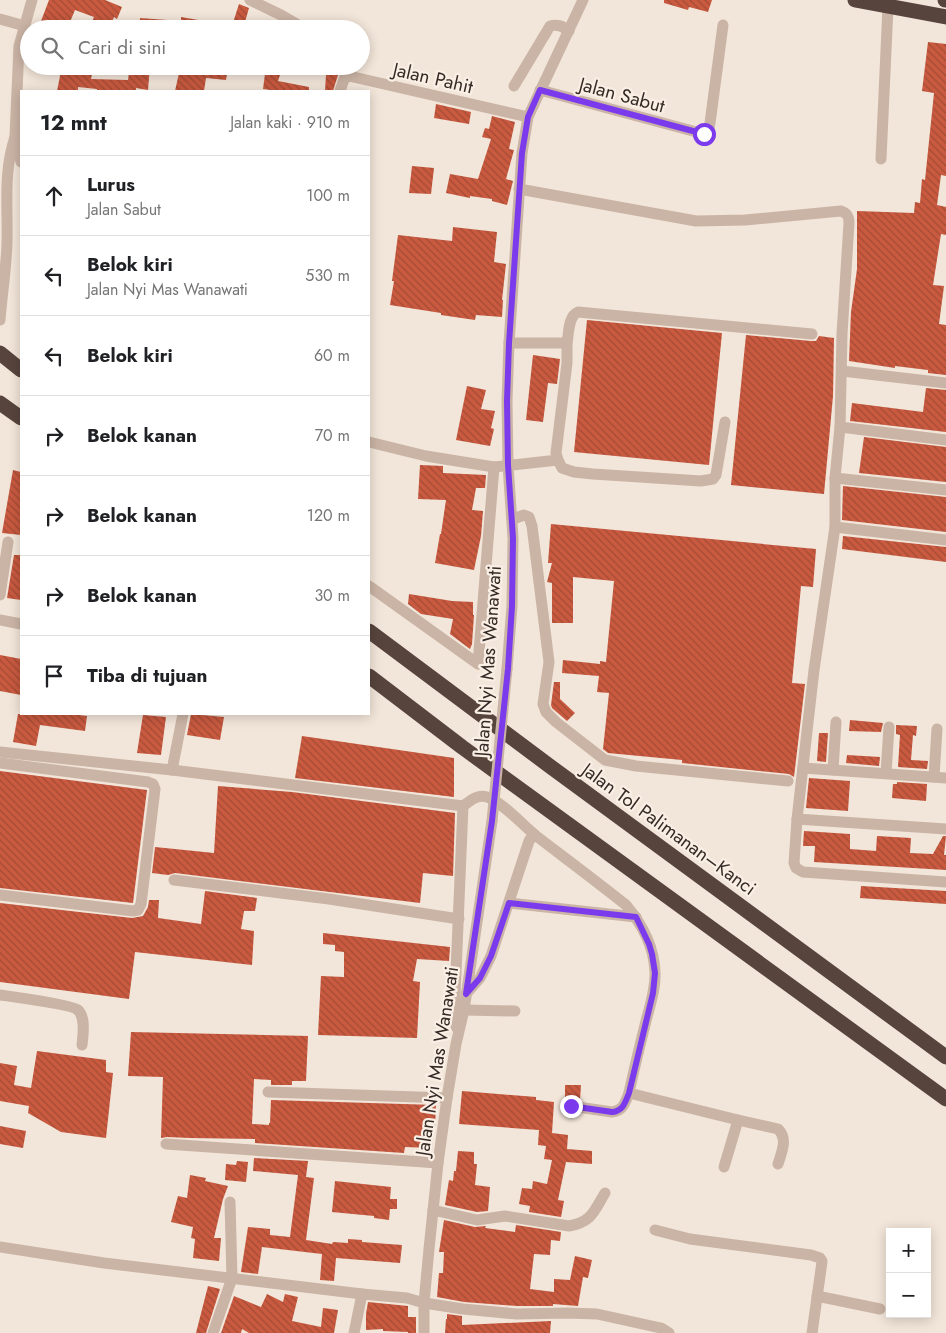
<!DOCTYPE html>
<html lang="id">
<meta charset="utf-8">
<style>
body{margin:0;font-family:Jost,sans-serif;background:#f6f6f6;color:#202124}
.controls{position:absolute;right:15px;bottom:15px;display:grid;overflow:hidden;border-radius:0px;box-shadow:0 2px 12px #0003}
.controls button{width:45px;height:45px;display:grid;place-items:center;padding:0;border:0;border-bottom:1px solid #e0e0e0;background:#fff;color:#202124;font:25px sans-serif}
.stop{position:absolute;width:15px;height:15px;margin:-11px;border:4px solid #7c3aed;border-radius:50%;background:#fff}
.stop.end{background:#7c3aed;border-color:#fff;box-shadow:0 1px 5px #0008}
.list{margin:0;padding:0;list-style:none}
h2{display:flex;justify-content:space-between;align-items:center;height:65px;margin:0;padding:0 20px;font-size:21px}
h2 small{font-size:16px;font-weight:400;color:#757577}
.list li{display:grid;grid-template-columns:32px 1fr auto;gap:15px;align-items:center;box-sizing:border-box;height:80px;padding:0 20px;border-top:1px solid #e0e0e0}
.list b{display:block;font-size:19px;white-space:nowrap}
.list p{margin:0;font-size:16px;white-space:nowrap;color:#757577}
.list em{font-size:16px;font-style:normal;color:#757577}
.icon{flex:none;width:28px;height:28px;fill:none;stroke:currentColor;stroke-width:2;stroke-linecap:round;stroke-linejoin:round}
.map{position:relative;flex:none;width:946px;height:1333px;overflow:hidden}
.search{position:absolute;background:#fff;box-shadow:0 2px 12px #0003;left:20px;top:20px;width:350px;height:55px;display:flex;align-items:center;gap:12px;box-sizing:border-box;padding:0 18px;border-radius:28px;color:#757577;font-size:19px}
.panel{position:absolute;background:#fff;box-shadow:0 2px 12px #0003;left:20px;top:90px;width:350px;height:625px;border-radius:0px}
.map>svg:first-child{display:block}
</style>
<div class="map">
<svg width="946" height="1333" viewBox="0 0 946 1333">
<defs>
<pattern id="building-back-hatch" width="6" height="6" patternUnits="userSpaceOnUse" patternTransform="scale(1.25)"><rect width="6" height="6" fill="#c95a40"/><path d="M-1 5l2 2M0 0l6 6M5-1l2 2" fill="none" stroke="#a44b35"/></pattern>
</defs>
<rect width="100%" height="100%" fill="#f2e5d9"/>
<!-- building -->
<g fill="url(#building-back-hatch)">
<path d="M49,0H105L122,7L117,19L114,17L109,29H89L94,17L75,10L67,29H38Z"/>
<path d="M664,0H712L708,12L689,7L688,10L664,3Z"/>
<path d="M239,4L249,8L243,29H231Z"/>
<path d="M181,17L222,24L221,29H139L140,18L181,21Z"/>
<path d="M928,42L946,44V176L941,175L937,205L946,207V235L941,234L933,285L944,286L939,324L946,325V375L928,373V370L895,366V368L849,361L851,312L857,269V211L914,213L915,202L920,203L922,179L925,180L934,93L922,91Z"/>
<path d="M62,66H86L85,73L92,74L91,79L128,80L130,66H150L148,90L136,88V91H97V89L78,87V91H57Z"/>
<path d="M183,66L228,67L226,80L206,78L204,91H175L179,73L181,74Z"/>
<path d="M268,66H283L278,81L309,87V91H278L263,89L265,74Z"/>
<path d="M326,75H338L333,91H325Z"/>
<path d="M436,104L471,112L469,124L434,118Z"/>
<path d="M492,116L515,122L509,149L514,150L506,179L513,181L507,205L492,201V199L470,196V198L446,193L450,174L478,179L491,139L482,137L485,128L489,129Z"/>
<path d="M412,166L434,168L431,194L409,193Z"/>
<path d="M453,227L497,232L494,262L506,264L502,300H503L502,317L476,315L475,320L441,315V313L390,305L394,281H392L398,235L452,241Z"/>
<path d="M587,320L722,333L709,465L574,452Z"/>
<path d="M746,335L811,341H816L819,336L834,338L833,396L824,494L731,485Z"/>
<path d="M533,355L560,359L557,384L548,383L543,422L526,420Z"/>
<path d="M467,386L486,390L481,409L495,411L491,428L494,429L490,446L456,440Z"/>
<path d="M926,388L946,390V432L850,421L852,403L923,412Z"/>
<path d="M864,437L946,447V482L859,473Z"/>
<path d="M420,465L443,466V473L486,475L485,488H476L472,510L483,511L481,536L474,570L435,563L440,534H441L446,500L418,499Z"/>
<path d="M13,470L21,472V535L2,533Z"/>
<path d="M843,486L946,497V532L842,520Z"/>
<path d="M551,524L816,549L813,587L801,586L792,683L805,684L794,777L789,774L682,763V760L608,753L603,749L609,693L597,692L599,676L562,673L563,660L600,664V661L606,662L614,581L573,577V623H552V583L547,582L552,563H548Z"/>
<path d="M843,536L946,547V562L842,549Z"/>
<path d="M14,555H21V600L7,598Z"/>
<path d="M409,594L452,601L473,602V615H474L472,644L470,649L450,634L453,619L421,614L408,604Z"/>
<path d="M0,655L21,659V695L0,691Z"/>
<path d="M554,682H560V699L575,713L567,721L552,708L551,705Z"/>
<path d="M18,714H71L87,716L85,731L40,725L36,746L13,742Z"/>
<path d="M191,714L224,717L220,740L187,735Z"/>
<path d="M143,715L166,717L161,755L137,753Z"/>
<path d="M850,720L883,723L881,732L849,731Z"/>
<path d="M896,725L917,726L916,736L913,735L911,760L928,761L927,769L898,767L900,735L896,734Z"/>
<path d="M819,733H828L826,762L817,761Z"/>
<path d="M302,736L454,758V797L295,778Z"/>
<path d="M847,755L880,757L879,766L846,763Z"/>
<path d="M0,771L147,790L133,903L0,888Z"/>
<path d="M809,778L850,781L848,811L806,808Z"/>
<path d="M897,782L927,784L926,801L892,798L893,784H897Z"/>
<path d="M218,786L292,792L455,813L453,876L423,873L420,903L175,873L168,875L152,873L155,847L214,853Z"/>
<path d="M804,831L850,834V849L876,851L877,836L911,838L910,853L933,854L943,836H946L944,855H946V870L814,862L815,846H803Z"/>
<path d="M861,886L946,891V904L860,898Z"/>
<path d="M205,891L257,898L255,911H244L241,929L254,931L252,965L135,952L129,999L0,982V903L132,918L143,916L148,907L149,900H159L158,918L201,924Z"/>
<path d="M323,933L450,947L449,961L417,959L413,981L420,982L417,1038L318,1035L321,976L344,977V952L335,951V945L323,944Z"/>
<path d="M131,1032L308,1036L306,1081H292V1085H271V1080L254,1079L252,1124L269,1125V1123H270L271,1100L436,1105L435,1128L433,1127L432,1148L405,1147L404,1153L255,1143V1139L190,1138L167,1137L161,1138L163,1077L128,1076Z"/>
<path d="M37,1051L106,1060V1072L113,1073L106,1138L61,1132L28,1113L29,1106L0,1101V1063L17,1066L14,1085L31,1088Z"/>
<path d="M565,1085H581L580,1100L569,1099L565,1102Z"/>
<path d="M462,1091L536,1097V1100L554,1102L552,1133L568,1135L567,1149L592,1151V1164L566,1162L558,1200L564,1201L561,1217L529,1212L530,1206L519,1204L522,1188L532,1189L533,1181L547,1184L552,1160L544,1159L546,1146L538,1145L539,1130L459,1124Z"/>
<path d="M0,1126L26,1131L23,1148L0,1144Z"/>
<path d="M458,1151L474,1152V1164H477L475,1185L490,1187L488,1211L477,1212L445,1205L449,1180L453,1181L454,1171H456Z"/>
<path d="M254,1158L308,1161L306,1177L314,1178L306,1240L332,1244L333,1242L348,1243V1239L362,1240V1242L402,1245L400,1263L336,1258L334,1281L320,1280L322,1254L262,1247L258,1274L241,1272L248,1227L270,1229V1235L290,1237L298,1175L253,1171Z"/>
<path d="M237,1161L248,1162L246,1182L225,1180L226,1164L236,1165Z"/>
<path d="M190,1175L206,1178L205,1181L228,1186L223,1199L214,1238H221L219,1261L193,1258L195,1239L191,1238L193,1227L171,1222L178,1196L187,1198Z"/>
<path d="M335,1181L391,1187L390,1199H397V1209H390L389,1220L374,1218V1216L332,1212Z"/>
<path d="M444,1220L475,1227L486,1226L485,1228L515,1232L516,1225L561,1232L560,1241L551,1240L550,1255L534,1254L530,1289L554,1292V1279L570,1280L575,1256L592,1260L588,1278L583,1277L578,1306L553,1304V1306H517L464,1302L437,1297L439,1273H443L444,1252H439Z"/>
<path d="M208,1286L220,1289L206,1333H196Z"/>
<path d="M267,1294L283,1302L285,1294L298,1297L292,1321L321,1327L323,1308L338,1310L334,1333H249L242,1329L241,1333H221L234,1296L261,1307Z"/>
<path d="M368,1302L408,1306V1317H416V1333H408V1332L383,1331V1329L366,1330V1314Z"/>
<path d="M447,1314L462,1316V1325L551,1321L550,1333H445L446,1319H447Z"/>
</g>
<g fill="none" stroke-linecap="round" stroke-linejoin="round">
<!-- minor -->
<g stroke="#cab4a5" stroke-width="11">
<path d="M250,0L281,15L305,29"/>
<path d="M0,19L25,26"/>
<path d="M514,86L550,26C558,24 562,26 569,31"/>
<path d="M540,90L704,134C709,132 709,128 710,123L723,25"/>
<path d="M340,91L344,79L349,76L528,117"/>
<path d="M15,137L21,162"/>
<path d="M881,159L888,7"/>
<path d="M519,189L696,221L745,220L841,211C847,213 849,216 849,223L842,334L840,427L946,440"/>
<path d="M0,320C2,295 6,269 7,244C8,207 3,172 15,137L19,46L32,0"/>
<path d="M509,343H567V363L556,453L558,460L562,468L574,472L593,474L701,481L713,479L716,475L725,422"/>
<path d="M567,343C569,333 568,316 578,312L812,334"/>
<path d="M842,371L946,383"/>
<path d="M840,427L835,478V527L946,540"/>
<path d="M369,442L426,456L494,467"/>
<path d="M835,478L946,490"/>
<path d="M513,519L524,515L529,517L532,526L549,662L543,704L546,712L556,722L605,760L636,766L788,781"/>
<path d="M835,527L814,670L797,819L794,863L796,868L803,872L946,882"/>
<path d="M369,586L478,664"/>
<path d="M0,595L8,542"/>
<path d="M0,620L21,624"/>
<path d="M478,664L494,467L558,460"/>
<path d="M507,669L512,606L513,538L508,465L507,401L509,343L522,153L528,117L583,0"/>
<path d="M0,752L172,770L463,806C470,801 477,794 487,797C502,802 522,824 535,835C565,858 596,881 626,905C642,924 654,947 655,972C656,988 650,1005 646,1021C640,1045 634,1069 629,1093C625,1103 623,1111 612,1112L571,1106"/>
<path d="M0,763L148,782L153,784L155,789L141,904L138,910L133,911L0,895"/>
<path d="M803,768L946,778"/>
<path d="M172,770L183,714"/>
<path d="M833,770L836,722"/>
<path d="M886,773L889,727"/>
<path d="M934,777L937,729"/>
<path d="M797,819L946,829"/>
<path d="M174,880L329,899L459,919"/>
<path d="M509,903L636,917"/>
<path d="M466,994L480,978L491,956L529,841L534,834"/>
<path d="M0,995C13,997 71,1004 78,1010C86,1018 83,1035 82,1045"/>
<path d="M464,1010L515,1011"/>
<path d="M456,1027L455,996L463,806"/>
<path d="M268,1092L447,1098"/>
<path d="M629,1093L738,1120L724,1167"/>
<path d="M738,1120L778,1129C788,1139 782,1151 778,1164"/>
<path d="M166,1144L438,1163"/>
<path d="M433,1210L477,1220L505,1216L569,1226C592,1222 594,1211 605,1193"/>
<path d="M655,1230L690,1239L811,1255L820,1258L822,1261L821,1269L812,1333"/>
<path d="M0,1247L104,1263L362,1294L407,1298L424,1303L463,1309L517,1314L568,1313L597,1314L661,1328L669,1333"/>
<path d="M817,1296L880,1309"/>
<path d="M213,1333L232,1278L230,1202"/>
<path d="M354,1333L362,1294"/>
<path d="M424,1333V1303L429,1249L438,1163L447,1098L456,1044L464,1010L492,821"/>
</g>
<!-- highway -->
<g stroke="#57443d" stroke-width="15">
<path d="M855,0L946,17"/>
<path d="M945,0H946"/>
<path d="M0,353L21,370"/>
<path d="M0,403L21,418"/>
<path d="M369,631L551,767L946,1057"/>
<path d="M369,676L462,747L946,1099"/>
</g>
<!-- minor-bridge -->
<path stroke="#cab4a5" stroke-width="11" d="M492,821L507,669"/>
</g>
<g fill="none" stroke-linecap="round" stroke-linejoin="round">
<!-- route -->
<path stroke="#7c3aed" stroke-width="6" d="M571,1106L612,1112C623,1111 625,1103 629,1093L653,993L655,973L652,954L649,944L636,917L509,903L491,956L480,978L466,994L492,821L508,669L512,606L513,538L508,465L507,401L509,343L522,153L528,117L540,90L704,134"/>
</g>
<g text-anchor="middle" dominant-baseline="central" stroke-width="4.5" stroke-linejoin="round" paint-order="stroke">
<!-- street labels -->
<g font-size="19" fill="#362a26" stroke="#faefe5">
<text transform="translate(433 78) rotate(13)">Jalan Pahit</text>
<text transform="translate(622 95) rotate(15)">Jalan Sabut</text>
<text transform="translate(488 661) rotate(-86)">Jalan Nyi Mas Wanawati</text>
<text transform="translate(669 829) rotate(36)">Jalan Tol Palimanan–Kanci</text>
<text transform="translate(437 1061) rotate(-81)">Jalan Nyi Mas Wanawati</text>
</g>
</g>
</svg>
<div class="controls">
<button>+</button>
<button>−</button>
</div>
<div class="stop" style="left:704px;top:134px"></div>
<div class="stop end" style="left:571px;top:1106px"></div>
<div class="search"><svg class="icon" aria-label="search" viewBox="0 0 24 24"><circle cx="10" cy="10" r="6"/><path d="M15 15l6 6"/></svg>Cari di sini</div>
<section class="panel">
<h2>12 mnt<small>Jalan kaki · 910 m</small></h2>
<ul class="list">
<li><svg class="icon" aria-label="ahead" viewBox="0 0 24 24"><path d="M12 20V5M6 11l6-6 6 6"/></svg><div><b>Lurus</b><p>Jalan Sabut</p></div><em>100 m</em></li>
<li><svg class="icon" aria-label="left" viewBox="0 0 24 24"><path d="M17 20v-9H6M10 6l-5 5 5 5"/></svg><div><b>Belok kiri</b><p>Jalan Nyi Mas Wanawati</p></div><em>530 m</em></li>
<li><svg class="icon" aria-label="left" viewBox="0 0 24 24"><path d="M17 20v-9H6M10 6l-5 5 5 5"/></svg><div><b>Belok kiri</b></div><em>60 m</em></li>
<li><svg class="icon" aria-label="right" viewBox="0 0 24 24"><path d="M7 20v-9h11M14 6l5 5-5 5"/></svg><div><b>Belok kanan</b></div><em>70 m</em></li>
<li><svg class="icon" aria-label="right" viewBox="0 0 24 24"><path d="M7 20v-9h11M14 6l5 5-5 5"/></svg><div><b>Belok kanan</b></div><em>120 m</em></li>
<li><svg class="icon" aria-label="right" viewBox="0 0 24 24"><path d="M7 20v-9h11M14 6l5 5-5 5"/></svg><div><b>Belok kanan</b></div><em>30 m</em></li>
<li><svg class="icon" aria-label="arrive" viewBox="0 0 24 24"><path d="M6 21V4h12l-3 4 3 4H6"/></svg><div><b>Tiba di tujuan</b></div></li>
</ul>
</section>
</div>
